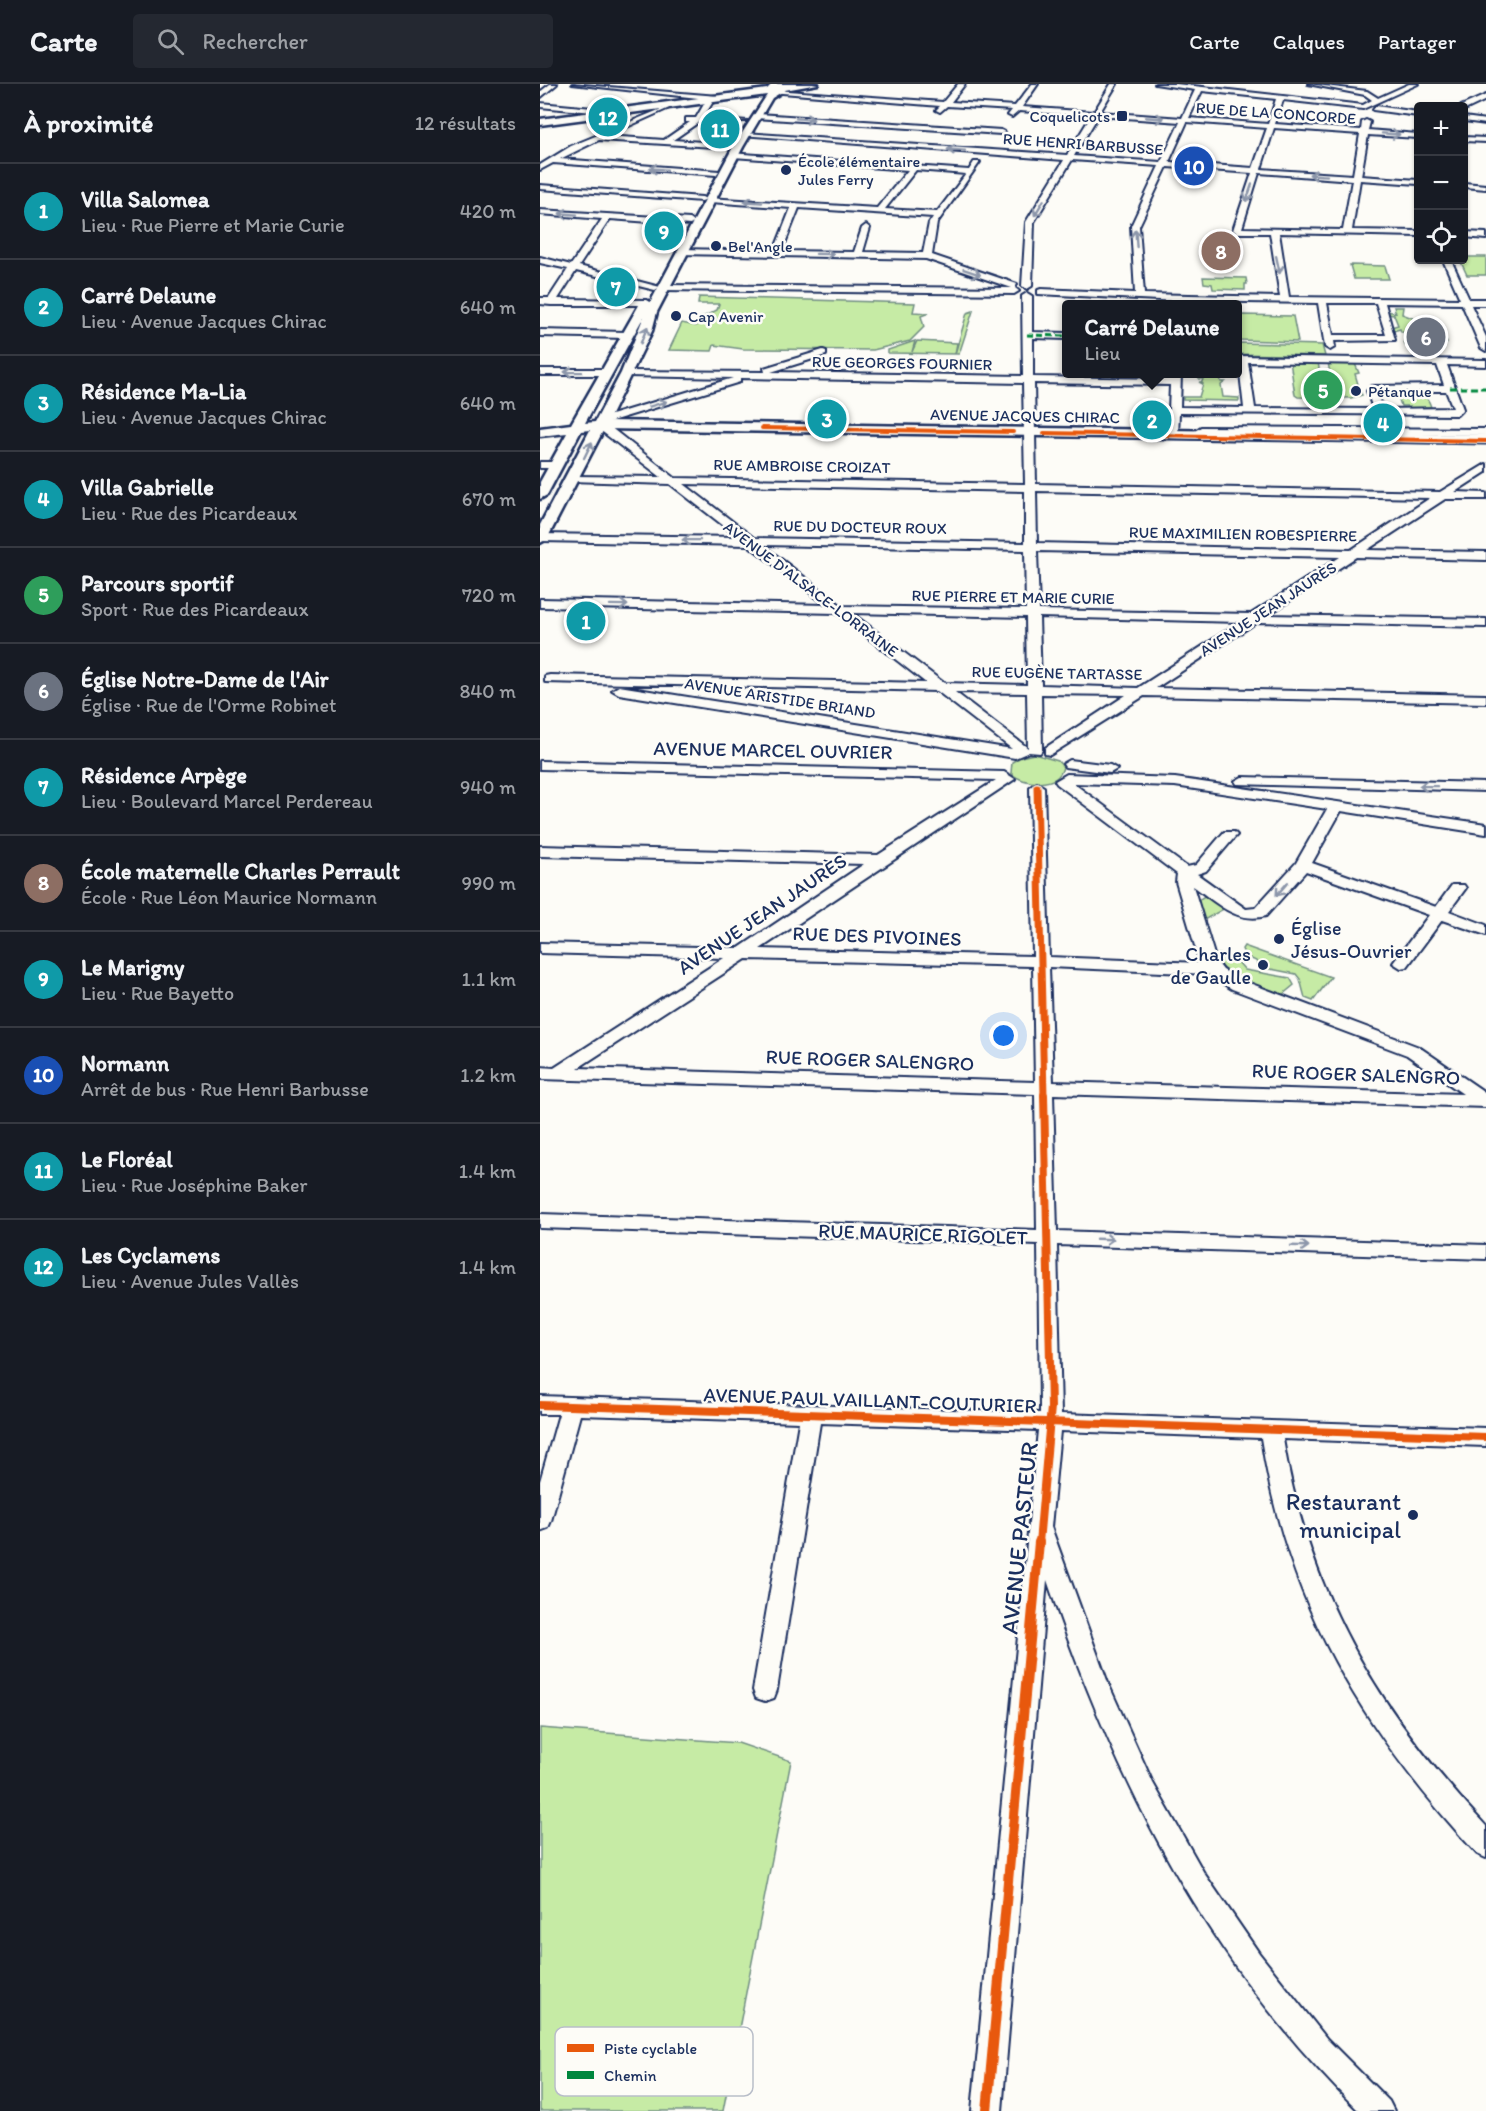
<!DOCTYPE html>
<html lang="fr">
<meta charset="utf-8">
<style>
body{margin:0;font-family:Itim,sans-serif;background:#242831;color:#f1f3f6}
.controls{position:absolute;right:18px;top:18px;display:grid;overflow:hidden;border-radius:6px;box-shadow:0 2px 4px #0004}
.controls button{width:54px;height:54px;display:grid;place-items:center;padding:0;border:0;border-bottom:2px solid #363941;background:#171b24;color:#f1f3f6;font:30px sans-serif}
.you{position:absolute;left:464px;top:952px;width:21px;height:21px;margin:-15px;border:4px solid #fff;border-radius:50%;background:#1a73e8;box-shadow:0 0 0 9px #1a73e833}
.badge{display:grid;place-items:center;width:39px;height:39px;border-radius:50%;background:#ea580c;color:#fff;font-size:20px;font-weight:700}
.pin{position:absolute;translate:-50% -50%;border:3px solid #fff;box-shadow:0 2px 6px #0006}
.popup{position:absolute;left:522px;top:216px;width:180px;height:78px;box-sizing:border-box;display:grid;place-content:center;border-radius:6px;background:#171b24;filter:drop-shadow(0 2px 4px #0005);font-size:20px;white-space:nowrap;color:#9ea1a6}
.popup b{font-size:22px;color:#f1f3f6}
.popup::after{content:'';position:absolute;left:50%;top:100%;margin-left:-12px;border:12px solid transparent;border-top-color:#171b24}
.list{margin:0;padding:0;list-style:none}
h2{display:flex;justify-content:space-between;align-items:center;height:78px;margin:0;padding:0 24px;font-size:26px}
h2 small{font-size:20px;font-weight:400;color:#9ea1a6}
.list li{display:grid;grid-template-columns:39px 1fr auto;gap:18px;align-items:center;box-sizing:border-box;height:96px;padding:0 24px;border-top:2px solid #363941}
.list b{display:block;font-size:22px;white-space:nowrap}
.list p{margin:0;font-size:20px;white-space:nowrap;color:#9ea1a6}
.list em{font-size:20px;font-style:normal;color:#9ea1a6}
.icon{flex:none;width:33px;height:33px;fill:none;stroke:currentColor;stroke-width:2;stroke-linecap:round;stroke-linejoin:round}
.map{position:relative;flex:none;width:946px;height:2027px;overflow:hidden}
header{display:flex;align-items:center;gap:36px;box-sizing:border-box;height:84px;padding:0 30px;background:#171b24;border-bottom:2px solid #363941}
header strong{font-size:28px}
nav{display:flex;gap:33px;margin-inline-start:auto;font-size:21px}
.search{width:420px;height:54px;background:#242831;display:flex;align-items:center;gap:15px;box-sizing:border-box;padding:0 21px;border-radius:6px;color:#9ea1a6;font-size:22px}
main{display:flex}
aside{flex:1;background:#171b24}
.map>svg:first-child{display:block}
</style>
<header>
<strong>Carte</strong>
<div class="search"><svg class="icon" aria-label="search" viewBox="0 0 24 24"><circle cx="10" cy="10" r="6"/><path d="M15 15l6 6"/></svg>Rechercher</div>
<nav><a>Carte</a><a>Calques</a><a>Partager</a></nav>
</header>
<main>
<aside>
<h2>À proximité<small>12 résultats</small></h2>
<ul class="list">
<li><span class="badge" style="background:#0f9aa8">1</span><div><b>Villa Salomea</b><p>Lieu · Rue Pierre et Marie Curie</p></div><em>420 m</em></li>
<li><span class="badge" style="background:#0f9aa8">2</span><div><b>Carré Delaune</b><p>Lieu · Avenue Jacques Chirac</p></div><em>640 m</em></li>
<li><span class="badge" style="background:#0f9aa8">3</span><div><b>Résidence Ma-Lia</b><p>Lieu · Avenue Jacques Chirac</p></div><em>640 m</em></li>
<li><span class="badge" style="background:#0f9aa8">4</span><div><b>Villa Gabrielle</b><p>Lieu · Rue des Picardeaux</p></div><em>670 m</em></li>
<li><span class="badge" style="background:#2e9e5b">5</span><div><b>Parcours sportif</b><p>Sport · Rue des Picardeaux</p></div><em>720 m</em></li>
<li><span class="badge" style="background:#6b7280">6</span><div><b>Église Notre-Dame de l'Air</b><p>Église · Rue de l'Orme Robinet</p></div><em>840 m</em></li>
<li><span class="badge" style="background:#0f9aa8">7</span><div><b>Résidence Arpège</b><p>Lieu · Boulevard Marcel Perdereau</p></div><em>940 m</em></li>
<li><span class="badge" style="background:#8d6e63">8</span><div><b>École maternelle Charles Perrault</b><p>École · Rue Léon Maurice Normann</p></div><em>990 m</em></li>
<li><span class="badge" style="background:#0f9aa8">9</span><div><b>Le Marigny</b><p>Lieu · Rue Bayetto</p></div><em>1.1 km</em></li>
<li><span class="badge" style="background:#1a4fb4">10</span><div><b>Normann</b><p>Arrêt de bus · Rue Henri Barbusse</p></div><em>1.2 km</em></li>
<li><span class="badge" style="background:#0f9aa8">11</span><div><b>Le Floréal</b><p>Lieu · Rue Joséphine Baker</p></div><em>1.4 km</em></li>
<li><span class="badge" style="background:#0f9aa8">12</span><div><b>Les Cyclamens</b><p>Lieu · Avenue Jules Vallès</p></div><em>1.4 km</em></li>
</ul>
</aside>
<div class="map">
<svg width="946" height="2027" viewBox="0 0 946 2027">
<rect width="100%" height="100%" fill="#fdfcf7"/>
<filter id="ink" filterUnits="userSpaceOnUse"><feTurbulence type="fractalNoise" baseFrequency=".0167" numOctaves="2"/><feDisplacementMap in="SourceGraphic" scale="12" xChannelSelector="R" yChannelSelector="G"/><feConvolveMatrix kernelMatrix="1 2 1 2 8 2 1 2 1" color-interpolation-filters="sRGB"/></filter>
<g filter="url(#ink)">
<!-- green -->
<g fill="#c6eba5" stroke="#708d82" stroke-width="1.5">
<path d="M924,173H946V191H927L920,176Z"/>
<path d="M810,181L845,182L849,195H814Z"/>
<path d="M663,193L706,194L707,200H705V206L673,205L672,200L664,199Z"/>
<path d="M159,213L375,219L373,228L389,229L381,232L384,243L370,257L333,266L203,265L174,261L172,267L129,266L142,239L156,242L161,234L177,226L179,220H158Z"/>
<path d="M854,223H863L862,230L878,236L882,245H884L882,240H899L904,249L875,248L873,250L877,256L901,257L905,253L907,259L865,260L864,257L871,256L869,248H861L860,245L853,247L851,243L858,241L854,231L847,230V227L856,229Z"/>
<path d="M433,227L419,270L348,269V266L375,257L372,268L377,257L417,259L415,270L427,229Z"/>
<path d="M702,231L753,232L758,258L700,256L698,254V233Z"/>
<path d="M698,259L782,261L785,272L698,270Z"/>
<path d="M750,277L754,280H775L778,278L780,290H790L788,278L791,280H815L819,289L815,290L818,300L816,301L822,311L811,314L758,313L755,311Z"/>
<path d="M660,290H680L681,298H685L681,301L683,313L699,314V317L643,316V313H659L663,300L659,298H662L663,295H659Z"/>
<path d="M861,309C877,309 886,306 891,323H885L886,327L868,326L867,322H861L858,312H862Z"/>
<path d="M494,670L518,677L523,683C518,705 483,701 471,689L472,678L481,673Z"/>
<path d="M666,811L687,823L664,836L658,816Z"/>
<path d="M704,862L791,893L773,917L765,914L760,895L756,890L720,883L716,877L705,872L702,865Z"/>
<path d="M679,870L698,878L705,886L750,894L754,901L742,911C719,903 683,896 676,871Z"/>
<path d="M0,1644L198,1659L251,1677L183,2027H0Z"/>
</g>
<g fill="none" stroke-linecap="round" stroke-linejoin="round">
<defs>
<g id="minor">
<path d="M10,0H17L0,14V8Z"/>
<path d="M32,0L178,12L181,14L174,16L163,34L208,37L159,38L133,56L193,60L190,64L59,56L20,75L179,87L176,91L13,79L0,86V81L31,62L136,19V21L67,52L124,56L150,38H146V34H156L167,15Z"/>
<path d="M418,0H425L411,18L475,22L492,0H498L482,23L554,28L571,0H577L560,28L642,34L655,6L615,0H636L823,21L832,16L825,11L768,0L827,7L838,14L869,0H878L823,25L743,16L735,40L821,46L822,38L826,36L830,38L828,46L878,50V54L828,51L821,92L878,96V100L820,96L812,146L878,147V152L739,149L749,213L920,215L903,176H911L929,215H946V221H931L946,253V267L941,264L922,220L845,219L855,256L794,257L795,263L790,266L785,263L778,219L639,217L498,210V206L501,205L595,209L591,142L619,82L532,76L494,138L492,202L487,205L482,202L486,138L524,76L201,51L205,49L527,71L551,32L479,27L472,33L468,31L472,26L407,22L400,28L396,26L400,22L230,8L233,6L403,18ZM662,7L736,15L728,40L649,34ZM558,32L640,38L621,78L534,72ZM647,38L727,44L713,84L629,78ZM734,44L820,50L813,91L721,85ZM627,83L712,89L693,146L697,149H730L740,213L604,210L599,142ZM719,89L812,96L803,146L702,144ZM787,219H836L846,251H793Z"/>
<path d="M946,11V16L927,25L921,22Z"/>
<path d="M0,19L74,26L78,28L74,30L0,23Z"/>
<path d="M836,22L878,28V32L833,26Z"/>
<path d="M218,30L461,46L465,48L461,50L215,34Z"/>
<path d="M924,33L946,36V40L924,37Z"/>
<path d="M924,53L946,54V58L924,57Z"/>
<path d="M190,69L429,86L434,78H440L397,139L392,171L477,200L475,204L479,207L474,210L121,206V202L124,201L472,204L386,175L139,170L142,165L234,167L251,124L170,118L167,114L337,124L368,86L193,73ZM376,86L426,90L397,128L345,125ZM259,124L393,133L389,139L383,169L323,168L330,144L326,141L322,144L314,168L242,167Z"/>
<path d="M924,99L946,101V105L924,103Z"/>
<path d="M0,101L162,113L166,115L162,117L0,105Z"/>
<path d="M0,126L150,135L154,138L150,141L70,135L39,182L120,203L115,206L36,187L18,215L107,216L112,219L110,221H11L0,220V214H9L28,185L0,179V173L31,181L62,135L0,130Z"/>
<path d="M924,148L946,149V155L924,153Z"/>
<path d="M487,209L492,212V248L526,249V255L493,254V293L631,295V290H641L640,323L704,324L698,272L946,276V282L907,281L923,325L917,331L639,329L638,351L633,354L628,351L630,301L494,299L496,400L900,408L946,380V388L915,408L946,409V415H905L827,466L946,468V476L816,473L728,531L946,535V543L717,538L616,604L946,611V619L604,612L510,671L505,670V664L586,611L501,610L502,666L500,669L489,668L475,674L79,610L72,606L79,602L472,665L397,607L5,598V592L10,591L386,599L296,529L0,523V515L286,521L208,461L1,457L0,450L198,453L130,400L29,397V393L33,392L121,393L56,343L58,335L193,294L87,292L82,289L83,287L225,288L224,284L283,266L286,267V271L231,288L483,292L482,212ZM708,278L897,281L904,301L831,302L827,307L833,325L715,324ZM200,294L483,299L485,400L135,394L65,339L200,298ZM837,307H906L913,324L843,325ZM144,400L485,407V459L214,454ZM496,407L890,414L811,466L497,459ZM223,461L485,466L486,525L302,522ZM497,467L800,473L711,530L499,526ZM312,529L486,533L487,601L404,599ZM499,533L700,538L598,604L501,601ZM415,608L487,609L488,664Z"/>
<path d="M0,246L86,248L91,251L86,254L0,252Z"/>
<path d="M0,285H66L71,288L66,291H0Z"/>
<path d="M661,343L946,345V351L664,349L660,353H652V349Z"/>
<path d="M0,378H16L22,381L16,384H0Z"/>
<path d="M530,676L570,681L577,685L570,689L525,683L523,680Z"/>
<path d="M0,677L464,688L475,695L220,865L493,872L490,703L497,699L504,703L509,873L660,879L636,798L637,790L517,700L515,697L527,690L635,694L946,740V750L801,727L772,779L896,823L912,801H924L926,804L909,827L946,841V851L902,836L867,883L861,884L853,879L889,831L766,787L726,832C696,840 676,818 653,802L676,877L683,886L704,897L879,963L946,1009V1023L513,1010L517,1147L946,1161V1175L517,1161L521,1330L946,1344V1362L743,1355C769,1512 838,1627 946,1742V1774L937,1770C823,1646 747,1522 721,1354L520,1347L511,1443L568,1599L613,1699L664,1789L719,1869L787,1955L849,2017L854,2027H819C664,1874 576,1699 507,1496L462,2027H432L498,1346L280,1339L237,1606L234,1614L225,1617L216,1614L213,1606L259,1338L40,1331L11,1437L8,1444L0,1447V1397L19,1330H0V1312L500,1329V1323L498,1160L0,1144V1130L497,1146L495,1010L0,995V983L14,984L184,874L0,869V859L199,864L324,780L0,772V762L338,771L456,696L0,685ZM533,699L635,702L787,725L756,779L715,824L706,825L657,790L666,787L694,754L697,751L694,748H684L656,781L647,783ZM206,875L493,882L495,998L38,984ZM509,883L668,890L692,905L867,971L923,1010L513,998Z"/>
<path d="M702,693L946,699V707L697,700L695,697Z"/>
</g>
<path id="major" d="M278,0L245,6L232,14L203,63L117,228L112,247L68,337L946,351V359L64,345L7,455L0,459V441L50,346L41,347L7,411L0,415V398L27,349L0,352V344L31,340L99,221L105,218L110,219L193,63L227,11L0,41V35L227,5L232,0ZM104,232L81,289L55,338L45,339Z"/>
</defs>
<!-- minor casing -->
<use href="#minor" stroke="#1b2f5e" stroke-width="4"/>
<!-- major casing -->
<use href="#major" stroke="#1b2f5e" stroke-width="5"/>
<!-- minor -->
<use href="#minor" fill="#fdfcf7" fill-rule="evenodd"/>
<!-- major -->
<use href="#major" fill="#fdfcf7" fill-rule="evenodd"/>
<!-- quiet -->
<g stroke="#00873e" stroke-width="3" stroke-dasharray="7 3" stroke-linecap="butt">
<path d="M487,251L526,252"/>
<path d="M910,304H946"/>
</g>
<defs>
<g id="cycleway-far3">
<path d="M222,344L473,348"/>
<path d="M504,349L946,357"/>
</g>
<path id="cycleway-far2" d="M497,703L504,1012"/>
<g id="cycleway-far1">
<path d="M0,1321L946,1353"/>
<path d="M499,1459L511,1323L504,1011"/>
</g>
<path id="cycleway" d="M447,2027L499,1458"/>
</defs>
<!-- cycleway-far3 casing -->
<use href="#cycleway-far3" stroke="#fdfcf7" stroke-width="6"/>
<!-- cycleway-far2 casing -->
<use href="#cycleway-far2" stroke="#fdfcf7" stroke-width="10"/>
<!-- cycleway-far1 casing -->
<use href="#cycleway-far1" stroke="#fdfcf7" stroke-width="12"/>
<!-- cycleway casing -->
<use href="#cycleway" stroke="#fdfcf7" stroke-width="14"/>
<!-- cycleway-far3 -->
<use href="#cycleway-far3" stroke="#e8590c" stroke-width="4"/>
<!-- cycleway-far2 -->
<use href="#cycleway-far2" stroke="#e8590c" stroke-width="7"/>
<!-- cycleway-far1 -->
<use href="#cycleway-far1" stroke="#e8590c" stroke-width="8"/>
<!-- cycleway -->
<use href="#cycleway" stroke="#e8590c" stroke-width="10"/>
</g>
<!-- one-way arrows -->
<defs><path id="oneway-shaft" d="M-6 0H5M1.5-3L5.5 0L1.5 3" fill="none" stroke-width="1.6" stroke-linecap="round" stroke-linejoin="round" transform="scale(1.5)"/></defs>
<g stroke="#8c96aa">
<use href="#oneway-shaft" transform="translate(615 34) rotate(4)"/>
<use href="#oneway-shaft" transform="translate(265 35) rotate(4)"/>
<use href="#oneway-shaft" transform="translate(851 50) rotate(4)"/>
<use href="#oneway-shaft" transform="translate(416 66) rotate(-176)"/>
<use href="#oneway-shaft" transform="translate(118 85) rotate(-176)"/>
<use href="#oneway-shaft" transform="translate(778 91) rotate(-176)"/>
<use href="#oneway-shaft" transform="translate(709 109) rotate(109)"/>
<use href="#oneway-shaft" transform="translate(213 118) rotate(-176)"/>
<use href="#oneway-shaft" transform="translate(499 124) rotate(121)"/>
<use href="#oneway-shaft" transform="translate(28 130) rotate(-176)"/>
<use href="#oneway-shaft" transform="translate(596 154) rotate(-94)"/>
<use href="#oneway-shaft" transform="translate(285 170) rotate(1)"/>
<use href="#oneway-shaft" transform="translate(738 181) rotate(78)"/>
<use href="#oneway-shaft" transform="translate(432 188) rotate(19)"/>
<use href="#oneway-shaft" transform="translate(104 251) rotate(-68)"/>
<use href="#oneway-shaft" transform="translate(33 288) rotate(-179)"/>
<use href="#oneway-shaft" transform="translate(118 320) rotate(-17)"/>
<use href="#oneway-shaft" transform="translate(48 366) rotate(-64)"/>
<use href="#oneway-shaft" transform="translate(151 456) rotate(-179)"/>
<use href="#oneway-shaft" transform="translate(79 521) rotate(1)"/>
<use href="#oneway-shaft" transform="translate(888 702) rotate(-179)"/>
<use href="#oneway-shaft" transform="translate(742 805) rotate(131)"/>
<use href="#oneway-shaft" transform="translate(565 1155) rotate(2)"/>
<use href="#oneway-shaft" transform="translate(760 1162) rotate(2)"/>
</g>
</g>
<!-- markers -->
<g fill="#1b2f5e" stroke="#fdfcf7" stroke-width="2">
<rect x="576" y="26" width="12" height="12" rx="3"/>
<circle cx="246" cy="86" r="6"/>
<circle cx="176" cy="162" r="6"/>
<circle cx="136" cy="232" r="6"/>
<circle cx="816" cy="307" r="6"/>
<circle cx="739" cy="855" r="6"/>
<circle cx="723" cy="881" r="6"/>
<circle cx="873" cy="1431" r="6"/>
</g>
<g text-anchor="middle" dominant-baseline="central" stroke-width="5" stroke-linejoin="round" paint-order="stroke">
<!-- far-street labels -->
<g font-size="16" fill="#1b2f5e" stroke="#fdfcf7">
<text transform="translate(736 29) rotate(4)">RUE DE LA CONCORDE</text>
<text transform="translate(543 60) rotate(4)">RUE HENRI BARBUSSE</text>
<text transform="translate(362 279) rotate(1)">RUE GEORGES FOURNIER</text>
<text transform="translate(485 332) rotate(1)">AVENUE JACQUES CHIRAC</text>
<text transform="translate(262 382) rotate(1)">RUE AMBROISE CROIZAT</text>
<text transform="translate(320 443) rotate(1)">RUE DU DOCTEUR ROUX</text>
<text transform="translate(703 450) rotate(1)">RUE MAXIMILIEN ROBESPIERRE</text>
<text transform="translate(271 505) rotate(37)">AVENUE D'ALSACE-LORRAINE</text>
<text transform="translate(473 513) rotate(1)">RUE PIERRE ET MARIE CURIE</text>
<text transform="translate(728 525) rotate(-33)">AVENUE JEAN JAURÈS</text>
<text transform="translate(517 589) rotate(1)">RUE EUGÈNE TARTASSE</text>
<text transform="translate(240 614) rotate(9)">AVENUE ARISTIDE BRIAND</text>
</g>
<!-- far-poi labels -->
<g font-size="16" fill="#1b2f5e" stroke="#fdfcf7" text-anchor="start">
<text x="570" y="32" text-anchor="end">Coquelicots</text>
<text x="258" y="77">École élémentaire<tspan x="258" dy="18">Jules Ferry</tspan></text>
<text x="188" y="162">Bel'Angle</text>
<text x="148" y="232">Cap Avenir</text>
<text x="828" y="307">Pétanque</text>
</g>
<!-- street labels -->
<g font-size="20" fill="#1b2f5e" stroke="#fdfcf7">
<text transform="translate(233 666) rotate(1)">AVENUE MARCEL OUVRIER</text>
<text transform="translate(222 830) rotate(-34)">AVENUE JEAN JAURÈS</text>
<text transform="translate(337 852) rotate(2)">RUE DES PIVOINES</text>
<text transform="translate(330 976) rotate(2)">RUE ROGER SALENGRO</text>
<text transform="translate(816 990) rotate(2)">RUE ROGER SALENGRO</text>
<text transform="translate(383 1150) rotate(2)">RUE MAURICE RIGOLET</text>
<text transform="translate(330 1316) rotate(2)">AVENUE PAUL VAILLANT-COUTURIER</text>
</g>
<!-- poi labels -->
<g font-size="20" fill="#1b2f5e" stroke="#fdfcf7" text-anchor="start">
<text x="751" y="844">Église<tspan x="751" dy="23">Jésus-Ouvrier</tspan></text>
<text x="711" y="870" text-anchor="end">Charles<tspan x="711" dy="23">de Gaulle</tspan></text>
</g>
<!-- near-poi labels -->
<g font-size="24" fill="#1b2f5e" stroke="#fdfcf7" text-anchor="end">
<text x="861" y="1417">Restaurant<tspan x="861" dy="28">municipal</tspan></text>
</g>
<!-- near-street labels -->
<g font-size="24" fill="#1b2f5e" stroke="#fdfcf7">
<text transform="translate(479 1454) rotate(-84)">AVENUE PASTEUR</text>
</g>
</g>
<!-- legend -->
<rect x="15" y="1943" width="198" height="69" rx="9" fill="#fdfcf7" stroke="#b9bec9" stroke-width="1.5"/>
<rect x="27" y="1960" width="27" height="8" fill="#e8590c"/>
<rect x="27" y="1987" width="27" height="8" fill="#00873e"/>
<g font-size="16" fill="#1b2f5e">
<text x="64" y="1970">Piste cyclable</text>
<text x="64" y="1997">Chemin</text>
</g>
</svg>
<div class="controls">
<button>+</button>
<button>−</button>
<button><svg class="icon" aria-label="locate" viewBox="0 0 24 24"><circle cx="12" cy="12" r="6"/><path d="M12 2v4M12 18v4M2 12h4M18 12h4"/></svg></button>
</div>
<div class="you"></div>
<div class="pin badge" style="left:46px;top:537px;background:#0f9aa8">1</div>
<div class="pin badge" style="left:612px;top:336px;background:#0f9aa8">2</div>
<div class="popup"><b>Carré Delaune</b>Lieu</div>
<div class="pin badge" style="left:287px;top:335px;background:#0f9aa8">3</div>
<div class="pin badge" style="left:843px;top:339px;background:#0f9aa8">4</div>
<div class="pin badge" style="left:783px;top:306px;background:#2e9e5b">5</div>
<div class="pin badge" style="left:886px;top:253px;background:#6b7280">6</div>
<div class="pin badge" style="left:76px;top:203px;background:#0f9aa8">7</div>
<div class="pin badge" style="left:681px;top:167px;background:#8d6e63">8</div>
<div class="pin badge" style="left:124px;top:147px;background:#0f9aa8">9</div>
<div class="pin badge" style="left:654px;top:82px;background:#1a4fb4">10</div>
<div class="pin badge" style="left:180px;top:45px;background:#0f9aa8">11</div>
<div class="pin badge" style="left:68px;top:33px;background:#0f9aa8">12</div>
</div>
</main>
